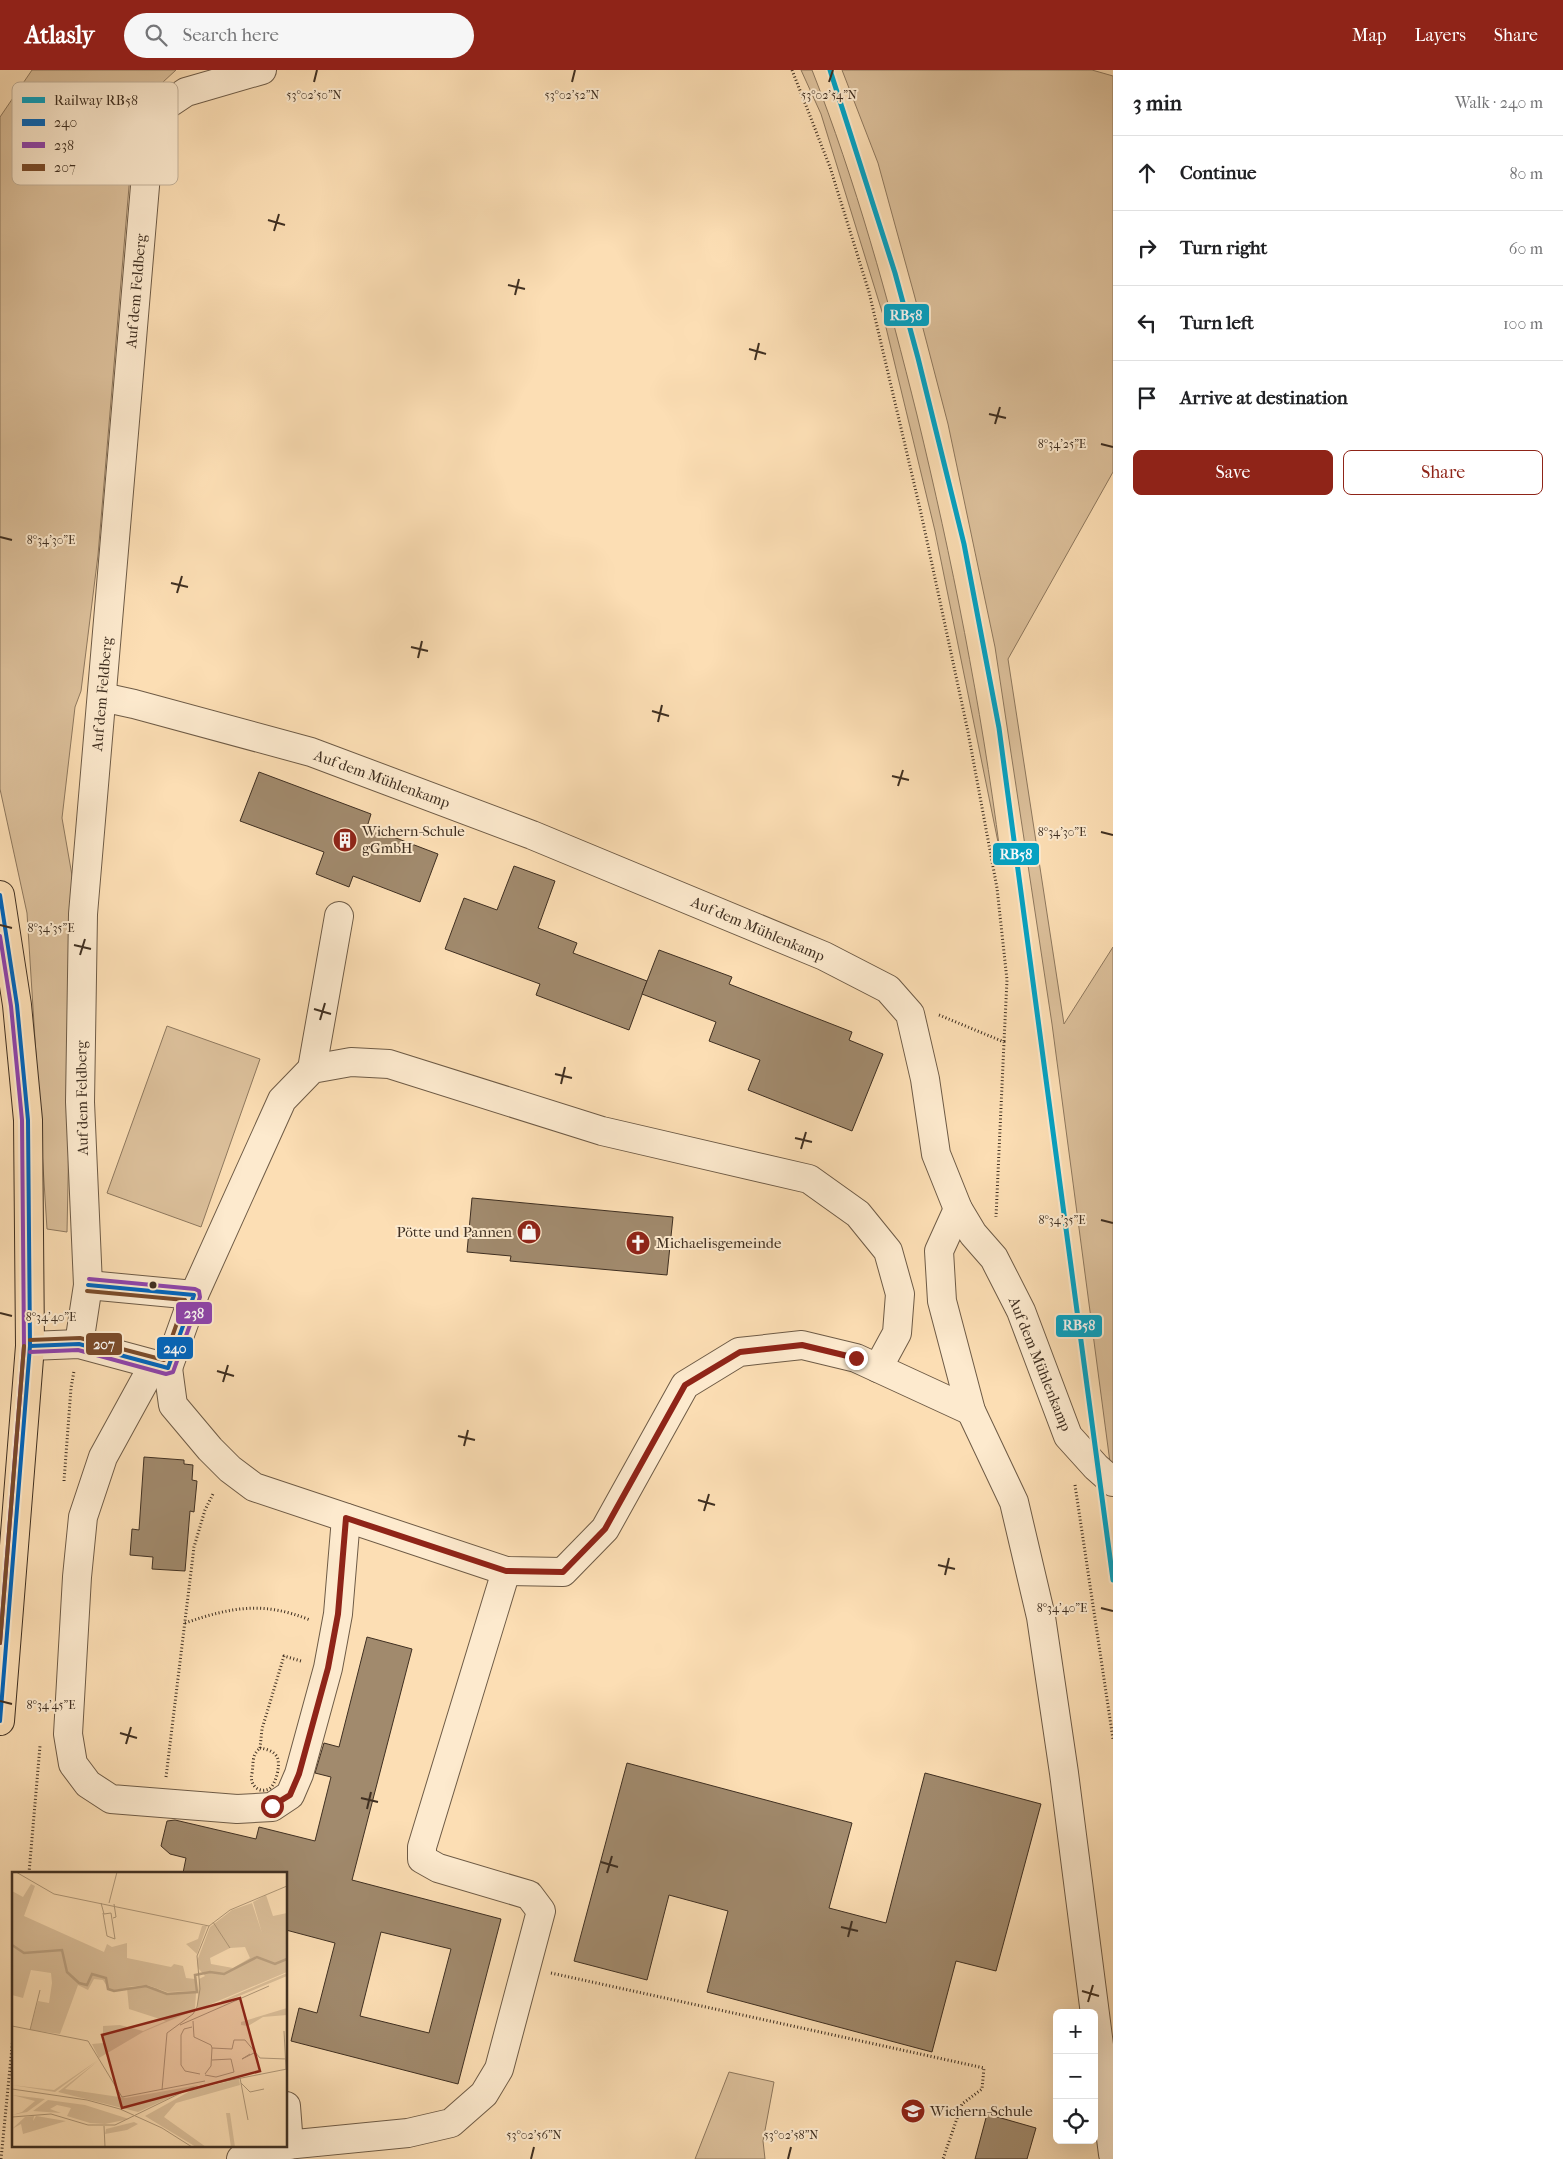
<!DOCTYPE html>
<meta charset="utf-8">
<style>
body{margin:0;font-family:"IM FELL French Canon",serif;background:#f6f6f6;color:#202124}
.controls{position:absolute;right:15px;bottom:15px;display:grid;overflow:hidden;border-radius:8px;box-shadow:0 5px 20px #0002}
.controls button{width:45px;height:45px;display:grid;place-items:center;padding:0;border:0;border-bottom:1px solid #e0e0e0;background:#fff;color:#202124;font:25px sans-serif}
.stop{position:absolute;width:15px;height:15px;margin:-11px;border:4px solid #8f2418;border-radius:50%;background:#fff}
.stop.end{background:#8f2418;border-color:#fff;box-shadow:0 1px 5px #0008}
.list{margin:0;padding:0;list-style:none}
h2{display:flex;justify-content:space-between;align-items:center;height:65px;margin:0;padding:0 20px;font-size:21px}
h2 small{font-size:16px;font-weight:400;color:#757577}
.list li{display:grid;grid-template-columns:32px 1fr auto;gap:15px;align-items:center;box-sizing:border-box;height:75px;padding:0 20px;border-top:1px solid #e0e0e0}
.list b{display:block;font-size:19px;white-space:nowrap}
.list em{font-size:16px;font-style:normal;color:#757577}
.actions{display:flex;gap:10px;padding:15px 20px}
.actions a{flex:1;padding:11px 0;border:1px solid #8f2418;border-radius:8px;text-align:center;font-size:18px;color:#8f2418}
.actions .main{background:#8f2418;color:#fff}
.icon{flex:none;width:28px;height:28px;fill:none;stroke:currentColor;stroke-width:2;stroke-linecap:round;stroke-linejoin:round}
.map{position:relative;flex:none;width:1113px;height:2089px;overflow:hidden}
header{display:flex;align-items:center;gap:30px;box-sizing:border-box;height:70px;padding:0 25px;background:#8f2418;color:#fff}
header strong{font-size:24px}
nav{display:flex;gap:28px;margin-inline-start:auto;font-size:18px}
.search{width:350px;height:45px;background:#f6f6f6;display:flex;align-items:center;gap:12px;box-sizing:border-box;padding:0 18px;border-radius:28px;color:#757577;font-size:19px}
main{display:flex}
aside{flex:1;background:#fff}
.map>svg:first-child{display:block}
</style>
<header>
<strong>Atlasly</strong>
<div class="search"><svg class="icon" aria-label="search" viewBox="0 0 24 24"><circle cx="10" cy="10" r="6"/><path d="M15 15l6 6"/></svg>Search here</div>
<nav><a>Map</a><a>Layers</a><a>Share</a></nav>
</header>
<main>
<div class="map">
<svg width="1113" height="2089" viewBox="0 0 1113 2089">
<rect width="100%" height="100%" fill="#fcdeb4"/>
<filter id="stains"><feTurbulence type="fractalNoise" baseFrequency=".004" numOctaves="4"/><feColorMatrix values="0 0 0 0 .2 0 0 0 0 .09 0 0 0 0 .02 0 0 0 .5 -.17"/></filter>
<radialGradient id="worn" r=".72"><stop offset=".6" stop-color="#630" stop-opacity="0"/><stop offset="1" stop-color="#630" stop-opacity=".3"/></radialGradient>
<!-- green -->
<g fill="#dcc09b" stroke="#8e785e">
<path d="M32,0H176L149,25L131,93L98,485L81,621L75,637L62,748L74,817L67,1162L47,1159L27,843L0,719V47Z"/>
<path d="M801,0H812C856,112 888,228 917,345C952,489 981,635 1000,782L935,461L883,245L821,44Z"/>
<path d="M842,0H1092L1113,6V402L1008,589L1064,954L1113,877V1402L1111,1400L1052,954L995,577L948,354L914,224L878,93Z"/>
<path d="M167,956L260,989L201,1157L107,1123Z"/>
<path d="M729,2002L774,2012L763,2071L765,2089H695Z"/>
</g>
<!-- building -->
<g fill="#a18a6d" stroke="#3f2f21" fill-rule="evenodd">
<path d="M259,702L371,744L367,757L438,784L420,832L353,806L349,817L316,804L324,782L240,751Z"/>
<path d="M514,796L555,811L538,858L577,873L573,883L647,911L629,960L536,925L540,914L445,879L464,828L497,840Z"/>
<path d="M659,880L732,907L729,914L852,962L849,970L883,984L852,1061L748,1020L760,990L709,971L716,952L642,924Z"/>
<path d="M472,1128L673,1147L667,1205L510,1191L511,1186L467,1182Z"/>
<path d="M144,1387L184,1390V1394L193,1395L192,1410L197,1411L194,1442L190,1441L185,1501L152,1499L153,1487L130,1485L132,1459L139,1460Z"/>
<path d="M367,1567L412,1579L352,1810L501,1849L458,2014L291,1971L299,1938L317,1943L335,1873L286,1860V1803H183L186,1788L170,1784L161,1776L167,1751L175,1750L256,1769L259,1757L315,1771L331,1707L315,1703L324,1673L339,1677ZM381,1862L451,1879L429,1963L360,1946Z"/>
<path d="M627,1693L852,1753L829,1838L886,1853L925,1703L1041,1734L996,1901L956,1891L932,1982L707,1922L728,1841L669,1825L647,1910L574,1891Z"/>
<path d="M987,2044L1036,2058L1027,2089H975Z"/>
</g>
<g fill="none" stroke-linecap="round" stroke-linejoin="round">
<defs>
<g id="minor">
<path d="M102,627L134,634L311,682L532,765L824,886L888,919L910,944L925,1009L936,1084L958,1139L973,1164L994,1188L1021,1241L1068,1366L1096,1397L1113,1412"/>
<path d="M312,999L339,846"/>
<path d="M958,1139L939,1181L942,1231L971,1341L1014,1432L1041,1547L1064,1703L1113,2084"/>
<path d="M194,1225L282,1030L312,999L351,992L389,994L602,1061L809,1109L858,1144L888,1181L900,1224L897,1263L878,1298"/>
<path d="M79,1274L88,1215L80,1032L83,844L148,81L156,42L186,22L262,0"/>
<path d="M30,1276L79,1274L168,1298L194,1225L88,1215"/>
<path d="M154,1294L103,1387L83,1447L77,1507L68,1664L73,1694L88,1714L111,1729L237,1739L272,1737L290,1725L299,1704L328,1598L338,1544L346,1448"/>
<path d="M168,1298L173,1335L210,1379L230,1399L254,1417L506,1501L563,1502L605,1459L685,1315L739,1282L802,1275L856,1288L971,1341"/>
<path d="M286,2036L289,2075"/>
<path d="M286,2075L408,2063L451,2053L484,2024L499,1999L541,1841L529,1825L438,1798L422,1789V1777L506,1501"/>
<path d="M241,2089L268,2077L285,2075"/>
</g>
<path id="major" d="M0,825L17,935L28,1050L30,1276L0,1651"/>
</defs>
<!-- minor casing -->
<use href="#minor" stroke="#6e5b46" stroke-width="30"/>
<!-- major casing -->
<use href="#major" stroke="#3f2f21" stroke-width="30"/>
<!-- path -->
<g stroke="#3f2f21" stroke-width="3" stroke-dasharray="1 2.5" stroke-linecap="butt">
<path d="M792,0L830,97L869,222L921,443L968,662L997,818L1007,910L1004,972"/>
<path d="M939,945L1004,972L996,1147"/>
<path d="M64,1411L71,1318L74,1301"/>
<path d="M1075,1415L1113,1669"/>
<path d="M185,1553C232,1537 263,1531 310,1550"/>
<path d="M260,1678L262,1659L284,1586L301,1591"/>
<path d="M260,1678C266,1679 274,1681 277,1687C281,1694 276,1715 269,1719C257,1724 249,1713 252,1703C254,1692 251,1686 260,1678Z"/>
<path d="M166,1707L194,1477L205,1440L214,1422"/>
<path d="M29,1803L40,1676"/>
<path d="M551,1903L984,1998L982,2019L962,2034L943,2089"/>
<path d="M1,2089L14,1957"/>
</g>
<!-- minor -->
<use href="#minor" stroke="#fdeace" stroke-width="28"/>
<!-- major -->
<use href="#major" stroke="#fcdeb4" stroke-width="28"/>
<defs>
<g id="bus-1">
<path d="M0,825L17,935L28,1050L30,1276L0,1651"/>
<path d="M30,1276L79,1274L168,1298L194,1225L88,1215"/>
</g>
<g id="bus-2">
<path d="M0,866L11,936L22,1050L24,1276L0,1573"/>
<path d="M30,1282L78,1280L166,1304L173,1302L200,1227L199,1221L195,1219L89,1209"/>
</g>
<g id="bus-3">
<path d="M30,1270L80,1268L164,1290L185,1230L87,1221"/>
<path d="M0,1573L24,1276"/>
</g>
</defs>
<!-- bus-1 casing -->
<use href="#bus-1" stroke="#fdeace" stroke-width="8"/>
<!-- bus-2 casing -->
<use href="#bus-2" stroke="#fdeace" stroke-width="8"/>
<!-- bus-3 casing -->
<use href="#bus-3" stroke="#fdeace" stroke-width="8"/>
<!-- bus-1 -->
<use href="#bus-1" stroke="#0065bd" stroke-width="4"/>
<!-- bus-2 -->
<use href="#bus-2" stroke="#8e44ad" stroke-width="4"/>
<!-- bus-3 -->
<use href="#bus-3" stroke="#7a4b2a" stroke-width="4"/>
<defs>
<path id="rail-1" d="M830,0L895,203L918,288L964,474L999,658L1113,1510"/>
</defs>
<!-- rail-1 casing -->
<use href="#rail-1" stroke="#fdeace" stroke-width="9"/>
<!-- rail-1 -->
<use href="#rail-1" stroke="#03a3c5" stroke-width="5"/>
</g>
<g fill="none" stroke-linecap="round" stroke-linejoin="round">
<!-- route -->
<path stroke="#8f2418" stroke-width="6" d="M272,1736L290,1725L299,1704L328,1598L338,1544L346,1448L506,1501L563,1502L605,1459L685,1315L740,1282L802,1275L856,1288"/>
</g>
<!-- ticks -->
<path fill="none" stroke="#3f2f21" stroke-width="2" d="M314,12L317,0M572,12L575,0M829,12L833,0M268,150L285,155M274,161L279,144M508,215L525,219M515,225L519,209M749,279L766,284M755,290L759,273M989,344L1006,348M995,354L1000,337M1101,374L1113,377M0,467L12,470M171,513L188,517M177,523L182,506M411,577L428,581M418,588L422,571M652,641L669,646M658,652L662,635M892,706L909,710M898,716L903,700M1101,762L1113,765M0,855L12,858M74,875L91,879M80,885L85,869M314,939L331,944M320,950L325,933M555,1004L572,1008M561,1014L565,997M795,1068L812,1072M801,1079L806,1062M1101,1150L1113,1153M0,1243L12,1246M217,1301L234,1306M223,1312L228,1295M458,1366L475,1370M464,1376L468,1360M698,1430L715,1435M704,1441L709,1424M938,1495L955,1499M945,1505L949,1488M1101,1538L1113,1541M0,1631L12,1634M120,1663L137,1668M126,1674L131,1657M361,1728L378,1732M367,1739L371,1722M601,1792L618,1797M607,1803L612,1786M841,1857L858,1861M848,1867L852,1851M1082,1921L1099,1926M1088,1932L1093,1915M531,2089L534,2077M788,2089L791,2077"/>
<!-- icons -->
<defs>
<symbol id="building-disc" viewBox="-11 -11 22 22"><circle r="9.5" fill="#8f2418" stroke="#fdeace"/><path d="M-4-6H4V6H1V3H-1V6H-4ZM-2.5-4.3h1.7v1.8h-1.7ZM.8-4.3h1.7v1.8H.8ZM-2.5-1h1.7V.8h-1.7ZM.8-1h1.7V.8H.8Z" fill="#fff"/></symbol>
<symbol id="shop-disc" viewBox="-11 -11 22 22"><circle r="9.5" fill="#8f2418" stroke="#fdeace"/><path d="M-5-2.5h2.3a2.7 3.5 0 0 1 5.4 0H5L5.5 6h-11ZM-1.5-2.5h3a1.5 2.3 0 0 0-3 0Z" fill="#fff"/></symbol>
<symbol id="church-disc" viewBox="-11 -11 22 22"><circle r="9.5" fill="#8f2418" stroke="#fdeace"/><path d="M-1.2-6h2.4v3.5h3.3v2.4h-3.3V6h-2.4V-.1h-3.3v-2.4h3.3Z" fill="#fff"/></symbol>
<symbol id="school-disc" viewBox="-11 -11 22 22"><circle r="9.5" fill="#8f2418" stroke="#fdeace"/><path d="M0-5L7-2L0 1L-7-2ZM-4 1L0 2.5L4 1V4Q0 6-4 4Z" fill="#fff"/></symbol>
</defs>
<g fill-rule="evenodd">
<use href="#building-disc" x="331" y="756" width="28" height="28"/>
<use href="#shop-disc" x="515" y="1148" width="28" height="28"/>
<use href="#church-disc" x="624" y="1159" width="28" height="28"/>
<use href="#school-disc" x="899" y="2027" width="28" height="28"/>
</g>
<!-- markers -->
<circle fill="#3f2f21" stroke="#fdeace" stroke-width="2" cx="153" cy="1215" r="4.5"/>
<g text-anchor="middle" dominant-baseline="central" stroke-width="4" stroke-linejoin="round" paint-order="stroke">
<!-- street labels -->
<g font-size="15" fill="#3f2f21" stroke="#fdeace">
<text transform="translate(136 221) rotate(-85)">Auf dem Feldberg</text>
<text transform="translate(102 624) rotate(-85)">Auf dem Feldberg</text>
<text transform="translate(382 709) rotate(20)">Auf dem Mühlenkamp</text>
<text transform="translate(758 859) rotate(23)">Auf dem Mühlenkamp</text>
<text transform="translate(82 1028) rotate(-91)">Auf dem Feldberg</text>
<text transform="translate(1040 1294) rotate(68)">Auf dem Mühlenkamp</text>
</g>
<!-- poi labels -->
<g font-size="15" fill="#3f2f21" stroke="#fdeace" text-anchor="start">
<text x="362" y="761">Wichern-Schule<tspan x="362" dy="17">gGmbH</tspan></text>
<text x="512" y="1162" text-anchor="end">Pötte und Pannen</text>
<text x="656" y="1173">Michaelisgemeinde</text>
<text x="930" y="2041">Wichern-Schule</text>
</g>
</g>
<!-- overview -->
<g transform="translate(12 1802)">
<rect width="275" height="275" fill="#fcdeb4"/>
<path d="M19,12L23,14L12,44L92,80L95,72L100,75L115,71V86L159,95L162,92L171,94L174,106L183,107L185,119L155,120L135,113L114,115H142L155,122L184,121L183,138L131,160L87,186L80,172L91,171V154L108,153L131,159L154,149L117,137L115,116L98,119L91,108L82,107L76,118L66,113L48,162L18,158L26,129L37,131L40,111L39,101L19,98L11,126L0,123V19L11,25ZM254,23L261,44L275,41V100L185,138L187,107L193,104L186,96L185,89L198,55L220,38L240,31L250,61L241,30ZM233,75L238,86L221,96L199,92L198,86L218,76ZM190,54H195L185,82L174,72L186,67ZM275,101V104L210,131L209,129ZM275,136V143L251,145L236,154L229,153V150ZM86,188L43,220L0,213L42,218ZM86,189L53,217L114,226L186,213L126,240L46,220ZM227,207L228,213L164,231L152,245L194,275H184L133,244L180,218ZM0,223L33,227L15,240L0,243L10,240L23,229ZM36,228L73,233L117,247L93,252L78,251L55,244L59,236L45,233L38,237L49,241L21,239ZM214,241H218L223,275H219ZM22,244L21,249L24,244L54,249L11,262L9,252L0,257L13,245ZM122,250L126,252L115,258L93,262L94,257Z" fill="#dcc09b" fill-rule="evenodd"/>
<path fill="none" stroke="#bca282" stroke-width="2.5" d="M0,73L12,81L50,78L55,100L67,111L75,113L80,102L94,106L96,117L102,119L134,114L155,122L185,120L183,103L198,100L212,102L245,85L263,92L275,87"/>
<path fill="none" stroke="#b09879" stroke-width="1" d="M4,0L42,22L197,54M89,31L92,42L99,41L103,67L95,64L91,41M97,31L105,0M101,46L104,45L102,32M201,50L218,76M181,149L182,165L199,173L200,176L199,194L193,202M168,153L257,114M0,154L76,169L110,225L193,209M180,155L172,157L169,163V193L173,199L188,202M18,158L28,118M272,159L274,197M200,176L220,177L222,168H233L248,186L275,187M238,182L230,187L242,181M193,203L204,205L222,200L219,187L200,188M228,206L236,248M229,211L238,220L252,217M0,217L75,228L108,237L150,256L180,275M150,218L155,161L181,142L185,135L188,117L185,84L197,54L218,38L275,14M0,245L39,242L76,253H103L179,216L275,197M92,254L93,275"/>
<path fill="#8f2418" fill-opacity="0.15" stroke="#8f2418" stroke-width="2.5" d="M228,126L248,199L110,236L90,163Z"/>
<rect width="275" height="275" fill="none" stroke="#3f2f21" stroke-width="2.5"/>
</g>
<!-- legend -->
<rect x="12" y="12" width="166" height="103" rx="8" fill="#fdeace" stroke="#c4b29a" stroke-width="1"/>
<rect x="22" y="27" width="23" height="6" fill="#03a3c5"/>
<rect x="22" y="49" width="23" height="7" fill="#0065bd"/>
<rect x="22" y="72" width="23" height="6" fill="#8e44ad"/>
<rect x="22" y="94" width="23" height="7" fill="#7a4b2a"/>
<g font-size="14" fill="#3f2f21">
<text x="54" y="35">Railway RB58</text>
<text x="54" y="57">240</text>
<text x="54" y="80">238</text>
<text x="54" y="102">207</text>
</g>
<g font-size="12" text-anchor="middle" fill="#3f2f21" stroke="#fdeace" stroke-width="4" stroke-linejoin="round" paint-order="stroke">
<text x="314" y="29">53°02'50"N</text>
<text x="572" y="29">53°02'52"N</text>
<text x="829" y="29">53°02'54"N</text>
<text x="1062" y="378">8°34'25"E</text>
<text x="51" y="474">8°34'30"E</text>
<text x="1062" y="766">8°34'30"E</text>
<text x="51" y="862">8°34'35"E</text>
<text x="1062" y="1154">8°34'35"E</text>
<text x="51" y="1251">8°34'40"E</text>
<text x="1062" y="1542">8°34'40"E</text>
<text x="51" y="1639">8°34'45"E</text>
<text x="534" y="2069">53°02'56"N</text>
<text x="791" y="2069">53°02'58"N</text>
</g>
<g stroke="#fdeace" stroke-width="2">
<rect x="883" y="233" width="47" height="24" rx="5" fill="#03a3c5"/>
<rect x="992" y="772" width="48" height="24" rx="5" fill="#03a3c5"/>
<rect x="175" y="1231" width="38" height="24" rx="5" fill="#8e44ad"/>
<rect x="1055" y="1244" width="48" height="24" rx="5" fill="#03a3c5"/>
<rect x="85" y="1262" width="38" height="24" rx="5" fill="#7a4b2a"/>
<rect x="156" y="1266" width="38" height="24" rx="5" fill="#0065bd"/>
</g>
<g font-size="14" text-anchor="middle" font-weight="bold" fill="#fff">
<text x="906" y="250">RB58</text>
<text x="1016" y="789">RB58</text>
<text x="194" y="1248">238</text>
<text x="1079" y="1260">RB58</text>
<text x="104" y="1279">207</text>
<text x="175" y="1283">240</text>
</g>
<rect width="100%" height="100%" filter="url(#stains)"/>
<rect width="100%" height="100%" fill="url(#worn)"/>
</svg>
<div class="controls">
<button>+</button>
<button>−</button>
<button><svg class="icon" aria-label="locate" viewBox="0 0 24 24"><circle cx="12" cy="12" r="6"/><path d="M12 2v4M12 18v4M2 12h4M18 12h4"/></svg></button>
</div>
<div class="stop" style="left:272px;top:1736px"></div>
<div class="stop end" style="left:856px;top:1288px"></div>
</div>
<aside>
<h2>3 min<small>Walk · 240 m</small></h2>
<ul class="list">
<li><svg class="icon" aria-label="ahead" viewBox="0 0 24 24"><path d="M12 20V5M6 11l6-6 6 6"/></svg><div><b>Continue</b></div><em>80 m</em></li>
<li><svg class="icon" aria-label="right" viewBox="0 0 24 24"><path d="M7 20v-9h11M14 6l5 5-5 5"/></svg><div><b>Turn right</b></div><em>60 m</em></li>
<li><svg class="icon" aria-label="left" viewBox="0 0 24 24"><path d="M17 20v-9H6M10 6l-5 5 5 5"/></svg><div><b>Turn left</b></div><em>100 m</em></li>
<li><svg class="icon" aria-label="arrive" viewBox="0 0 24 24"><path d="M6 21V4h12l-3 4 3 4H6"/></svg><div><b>Arrive at destination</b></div></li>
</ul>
<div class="actions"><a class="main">Save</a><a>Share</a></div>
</aside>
</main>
